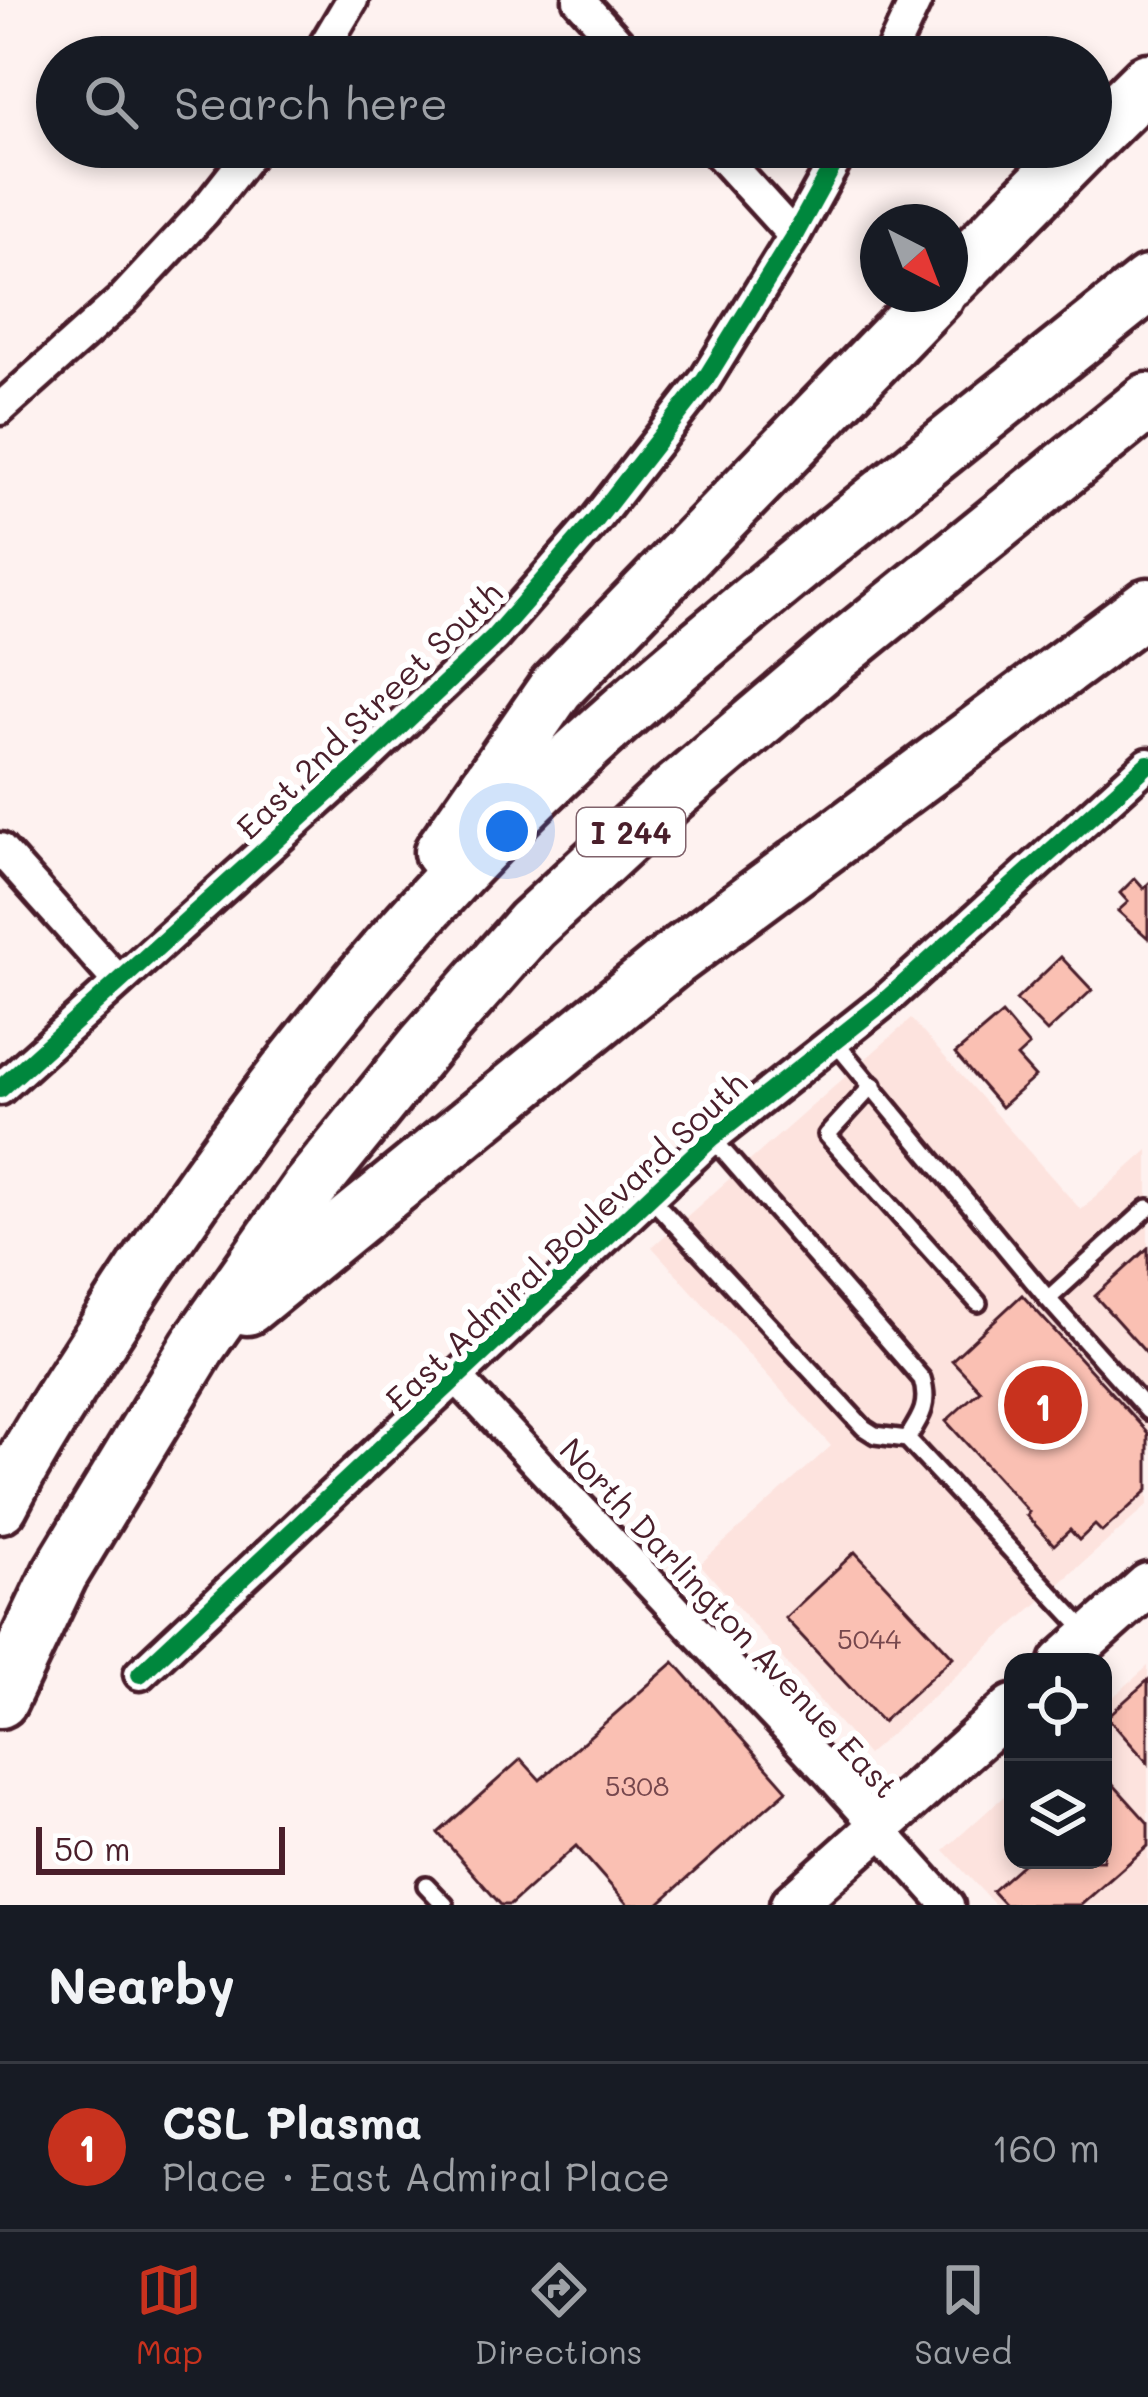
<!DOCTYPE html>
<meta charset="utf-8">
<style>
body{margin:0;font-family:Mali,sans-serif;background:#20242c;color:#f1f3f6}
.controls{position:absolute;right:36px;bottom:36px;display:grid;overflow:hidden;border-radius:24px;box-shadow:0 6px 18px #0003}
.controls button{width:108px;height:108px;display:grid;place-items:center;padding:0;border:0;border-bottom:3px solid #363941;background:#171b24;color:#f1f3f6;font:60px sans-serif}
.compass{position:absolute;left:860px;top:204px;width:108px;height:108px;border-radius:50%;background:#171b24;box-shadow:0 6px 18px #0003;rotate:138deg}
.scale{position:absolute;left:36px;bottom:30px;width:249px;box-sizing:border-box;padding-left:12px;border:6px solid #4a1f2b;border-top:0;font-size:33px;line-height:42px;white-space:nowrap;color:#4a1f2b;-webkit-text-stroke:9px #fff;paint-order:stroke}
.you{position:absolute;left:507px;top:831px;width:42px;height:42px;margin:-30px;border:9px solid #fff;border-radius:50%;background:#1a73e8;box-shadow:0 0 0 18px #1a73e833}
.badge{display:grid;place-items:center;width:78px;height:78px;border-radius:50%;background:#c8321e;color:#fff;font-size:39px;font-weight:700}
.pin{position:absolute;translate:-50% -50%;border:6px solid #fff;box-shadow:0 3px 12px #0006}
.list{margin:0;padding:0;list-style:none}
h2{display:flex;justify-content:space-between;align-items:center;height:156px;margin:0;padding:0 48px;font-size:51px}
h2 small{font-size:39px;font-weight:400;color:#9ea1a6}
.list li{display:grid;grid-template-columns:78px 1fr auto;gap:36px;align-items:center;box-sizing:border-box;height:168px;padding:0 48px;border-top:3px solid #363941}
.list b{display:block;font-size:45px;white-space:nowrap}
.list p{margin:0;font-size:39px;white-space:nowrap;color:#9ea1a6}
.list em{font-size:39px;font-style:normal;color:#9ea1a6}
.icon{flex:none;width:66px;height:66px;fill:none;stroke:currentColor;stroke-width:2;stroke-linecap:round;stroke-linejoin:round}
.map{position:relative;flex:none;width:1148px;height:1905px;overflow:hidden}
.search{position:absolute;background:#171b24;box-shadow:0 6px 18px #0003;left:36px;right:36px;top:36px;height:132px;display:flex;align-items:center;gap:30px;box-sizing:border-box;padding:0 42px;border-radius:66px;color:#9ea1a6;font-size:45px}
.sheet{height:324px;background:#171b24}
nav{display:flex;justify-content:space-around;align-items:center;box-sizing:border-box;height:168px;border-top:3px solid #363941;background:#171b24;font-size:33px;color:#9ea1a6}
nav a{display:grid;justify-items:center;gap:6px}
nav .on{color:#c8321e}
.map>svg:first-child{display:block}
</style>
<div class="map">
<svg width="1148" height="1905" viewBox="0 0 1148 1905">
<rect width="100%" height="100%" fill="#fef2f0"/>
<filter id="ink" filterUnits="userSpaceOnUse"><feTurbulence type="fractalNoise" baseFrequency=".00833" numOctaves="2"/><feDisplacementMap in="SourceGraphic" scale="24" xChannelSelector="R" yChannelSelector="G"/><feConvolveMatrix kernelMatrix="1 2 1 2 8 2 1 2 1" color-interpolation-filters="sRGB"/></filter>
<g filter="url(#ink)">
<!-- built -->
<g fill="#fde3de">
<path d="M911,1019L1081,1210L1148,1150V1505L867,1755L700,1564L831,1446L652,1247Z"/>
<path d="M1148,1666V1905H995L944,1850L1013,1788V1860H1103V1706Z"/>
</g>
<!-- building -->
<g fill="#fac0b3" stroke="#4a1f2b" stroke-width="3">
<path d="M1135,878L1144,888L1148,884V938L1118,911L1128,902L1120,893Z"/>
<path d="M1061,957L1092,990L1047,1032L1016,1000Z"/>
<path d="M1002,1014L1029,1046L1017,1057L1035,1077L1001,1107L955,1054Z"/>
<path d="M1148,1248V1355L1095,1296Z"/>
<path d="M1022,1295L1148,1433V1490L1102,1532L1095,1525L1079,1540L1070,1530L1054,1545L1026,1515L1029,1512L946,1421L980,1390L952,1360Z"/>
<path d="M855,1552L953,1657L882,1722L785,1618Z"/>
<path d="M674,1662L787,1790L657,1905H628L576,1846L510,1905H501L438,1833L521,1759L540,1780Z"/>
<path d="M1148,1680V1763L1107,1717Z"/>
<path d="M1113,1784L1148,1823V1846L1081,1905H1005L992,1891L1027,1860H1103V1793Z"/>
</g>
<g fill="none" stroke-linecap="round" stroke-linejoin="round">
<defs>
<g id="lane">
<path d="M834,1041L1048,1299L1148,1411"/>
<path d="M873,1085L827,1135L978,1303"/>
<path d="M712,1138L922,1379C930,1405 921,1417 907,1439"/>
<path d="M650,1197L864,1428L875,1435L907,1439L1089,1634"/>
<path d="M1048,1299L1148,1208"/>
<path d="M426,1885L445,1905"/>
</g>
<g id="street">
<path d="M579,0L631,57"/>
<path d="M318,57L352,0"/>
<path d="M889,57L916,0"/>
<path d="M713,147L794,236"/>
<path d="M0,409L123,299L204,212L255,147"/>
<path d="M0,849L118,981"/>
<path d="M0,1089L367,758L494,637L595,521L705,380L794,236L843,147"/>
<path d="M458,1379L830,1774L948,1905"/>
<path d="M140,1674L712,1138L885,1001L1148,764"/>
</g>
<g id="secondary">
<path d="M1062,1662L1148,1585"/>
<path d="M792,1905L1013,1707"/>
</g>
<g id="highway">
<path d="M1091,137L1148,81"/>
<path d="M950,280L1081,147"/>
<path d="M442,852L556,688L937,294"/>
<path d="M247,1307L672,960L1148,606"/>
<path d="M0,1505C36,1435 80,1370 123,1303C264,1086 431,880 627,709C796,562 974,424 1148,284"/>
<path d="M0,1700L60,1574L198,1346L309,1188L426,1044L531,925L672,794L834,656L1148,401"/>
</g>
</defs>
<!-- lane casing -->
<use href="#lane" stroke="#4a1f2b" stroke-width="24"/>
<!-- street casing -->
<use href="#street" stroke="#4a1f2b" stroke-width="39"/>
<!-- secondary casing -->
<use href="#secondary" stroke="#4a1f2b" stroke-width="51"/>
<!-- highway casing -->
<use href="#highway" stroke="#4a1f2b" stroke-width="63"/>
<!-- lane -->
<use href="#lane" stroke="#fff" stroke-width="15"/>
<!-- street -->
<use href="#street" stroke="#fff" stroke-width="30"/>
<!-- secondary -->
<use href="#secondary" stroke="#fff" stroke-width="42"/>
<!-- highway -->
<use href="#highway" stroke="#fff" stroke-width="54"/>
<defs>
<g id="cycleway">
<path d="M0,1089L367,758L494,637L595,521L705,380L794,236L843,147"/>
<path d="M140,1674L712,1138L885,1001L1148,764"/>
</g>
</defs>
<!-- cycleway casing -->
<use href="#cycleway" stroke="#fff" stroke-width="26"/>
<!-- cycleway -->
<use href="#cycleway" stroke="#00873e" stroke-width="18"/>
</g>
</g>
<g text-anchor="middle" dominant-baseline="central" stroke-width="12" stroke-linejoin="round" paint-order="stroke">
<!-- number labels -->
<g font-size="27" fill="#76474d">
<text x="869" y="1638">5044</text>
<text x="637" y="1785">5308</text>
</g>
<!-- shield labels -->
<rect fill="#fff" stroke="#80626b" stroke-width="3" x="577" y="808" width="108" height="48" rx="9"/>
<g font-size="30" font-weight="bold" fill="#4a1f2b">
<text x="631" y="832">I 244</text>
</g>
<!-- street labels -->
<g font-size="33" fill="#4a1f2b" stroke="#fff">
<text transform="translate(368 709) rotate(-44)">East 2nd Street South</text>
<text transform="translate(565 1240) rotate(-43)">East Admiral Boulevard South</text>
<text transform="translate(730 1617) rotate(47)">North Darlington Avenue East</text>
</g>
</g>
</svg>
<div class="controls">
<button><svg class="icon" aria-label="locate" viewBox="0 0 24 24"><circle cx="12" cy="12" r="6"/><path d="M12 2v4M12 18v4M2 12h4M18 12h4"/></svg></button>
<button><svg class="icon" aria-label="layers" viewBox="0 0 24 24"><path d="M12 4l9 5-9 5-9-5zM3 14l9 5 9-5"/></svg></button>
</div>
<svg class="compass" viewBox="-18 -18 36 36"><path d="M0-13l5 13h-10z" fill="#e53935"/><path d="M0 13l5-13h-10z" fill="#9ea1a6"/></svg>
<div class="scale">50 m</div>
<div class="you"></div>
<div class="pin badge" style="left:1043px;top:1405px">1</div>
<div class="search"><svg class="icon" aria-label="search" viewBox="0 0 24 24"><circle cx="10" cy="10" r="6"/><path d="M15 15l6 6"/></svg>Search here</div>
</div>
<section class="sheet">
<h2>Nearby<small></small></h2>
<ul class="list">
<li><span class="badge">1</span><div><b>CSL Plasma</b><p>Place · East Admiral Place</p></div><em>160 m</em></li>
</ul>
</section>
<nav>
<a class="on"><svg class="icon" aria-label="map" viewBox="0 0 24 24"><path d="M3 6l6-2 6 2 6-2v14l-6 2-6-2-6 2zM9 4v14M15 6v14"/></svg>Map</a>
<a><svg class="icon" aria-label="directions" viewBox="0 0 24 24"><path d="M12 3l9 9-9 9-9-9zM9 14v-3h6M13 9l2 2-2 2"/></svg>Directions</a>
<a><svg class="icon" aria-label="saved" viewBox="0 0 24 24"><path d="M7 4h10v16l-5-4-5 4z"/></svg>Saved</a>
</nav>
